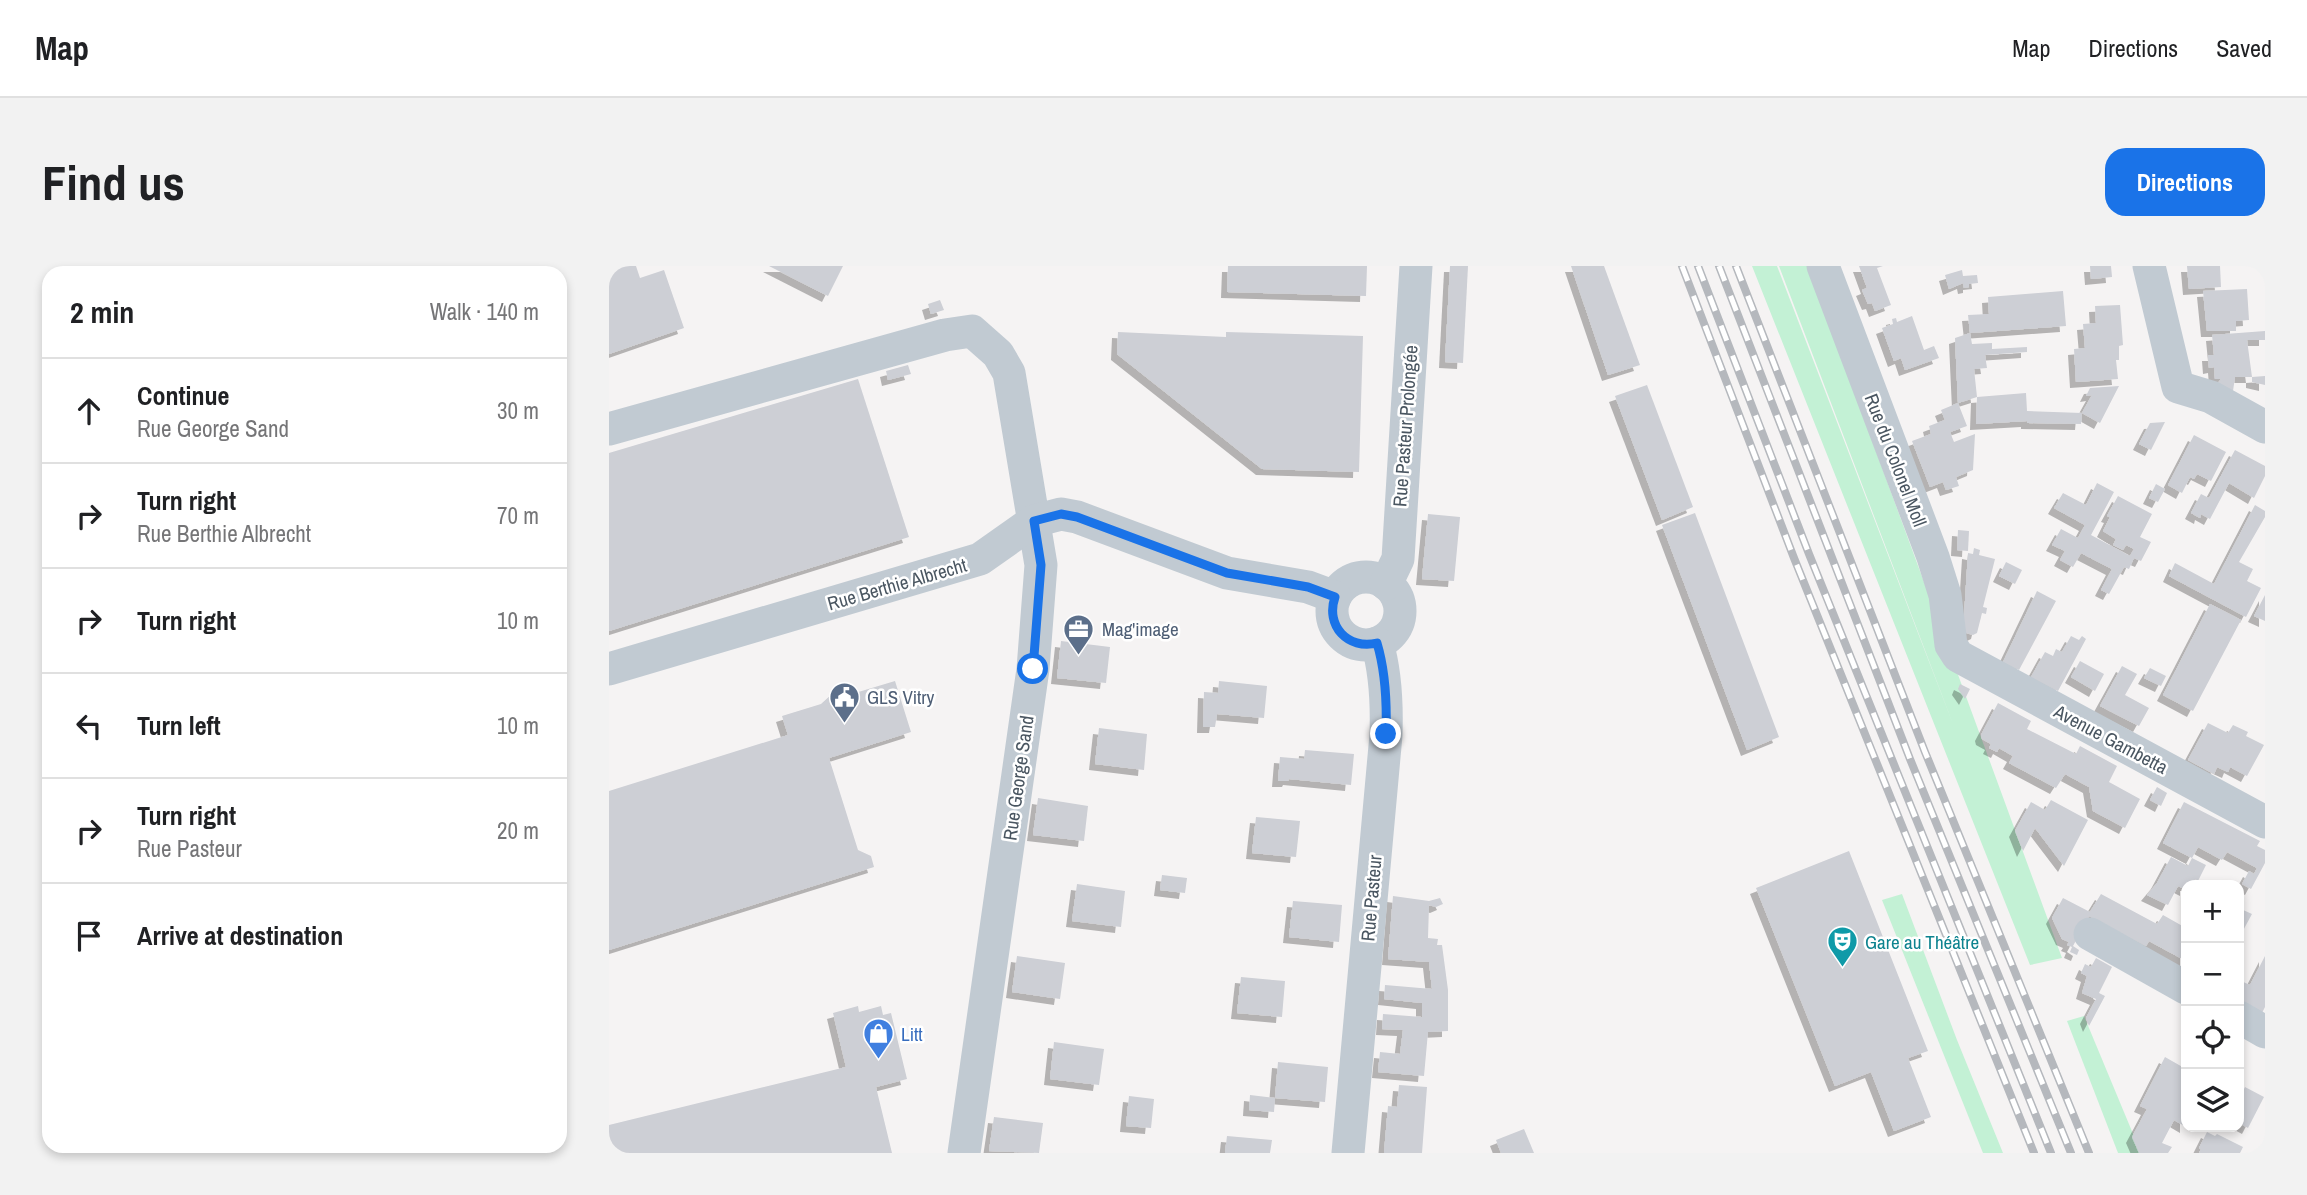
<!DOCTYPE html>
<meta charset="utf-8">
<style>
body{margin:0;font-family:"Archivo Narrow",sans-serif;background:#f2f2f2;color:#202124}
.controls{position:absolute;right:21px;bottom:21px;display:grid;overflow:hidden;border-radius:14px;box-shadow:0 4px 10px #0003}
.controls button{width:63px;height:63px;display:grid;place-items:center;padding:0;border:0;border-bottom:2px solid #e0e0e0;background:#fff;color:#202124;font:35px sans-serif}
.stop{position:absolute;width:21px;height:21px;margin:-16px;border:5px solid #1a73e8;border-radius:50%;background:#fff}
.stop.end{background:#1a73e8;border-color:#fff;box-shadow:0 2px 7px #0008}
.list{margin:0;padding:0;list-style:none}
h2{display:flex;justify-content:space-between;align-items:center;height:91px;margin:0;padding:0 28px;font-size:30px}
h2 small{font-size:23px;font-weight:400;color:#757577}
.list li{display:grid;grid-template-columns:46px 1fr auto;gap:21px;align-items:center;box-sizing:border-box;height:105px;padding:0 28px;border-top:2px solid #e0e0e0}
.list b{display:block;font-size:26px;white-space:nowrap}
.list p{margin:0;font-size:23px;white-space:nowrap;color:#757577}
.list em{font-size:23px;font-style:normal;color:#757577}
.icon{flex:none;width:38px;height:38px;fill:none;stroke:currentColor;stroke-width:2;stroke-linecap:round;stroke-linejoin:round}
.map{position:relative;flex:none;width:1656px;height:887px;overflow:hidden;border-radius:21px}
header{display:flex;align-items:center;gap:42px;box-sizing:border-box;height:98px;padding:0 35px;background:#fff;border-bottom:2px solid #e0e0e0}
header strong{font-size:33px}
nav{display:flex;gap:38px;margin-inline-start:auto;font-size:24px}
.intro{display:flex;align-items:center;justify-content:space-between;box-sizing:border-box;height:168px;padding:0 42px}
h1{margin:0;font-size:49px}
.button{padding:18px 32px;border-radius:21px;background:#1a73e8;color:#fff;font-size:24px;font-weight:700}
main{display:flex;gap:42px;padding:0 42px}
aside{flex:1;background:#fff;border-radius:21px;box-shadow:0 4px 10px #0003}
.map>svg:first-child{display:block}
</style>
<header>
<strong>Map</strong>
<nav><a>Map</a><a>Directions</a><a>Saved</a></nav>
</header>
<div class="intro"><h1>Find us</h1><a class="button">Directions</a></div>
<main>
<aside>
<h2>2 min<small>Walk · 140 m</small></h2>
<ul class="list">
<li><svg class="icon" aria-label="ahead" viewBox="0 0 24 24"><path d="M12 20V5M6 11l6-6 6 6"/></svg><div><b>Continue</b><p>Rue George Sand</p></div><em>30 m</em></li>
<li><svg class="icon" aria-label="right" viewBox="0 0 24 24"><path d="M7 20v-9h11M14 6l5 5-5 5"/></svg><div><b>Turn right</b><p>Rue Berthie Albrecht</p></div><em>70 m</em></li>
<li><svg class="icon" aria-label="right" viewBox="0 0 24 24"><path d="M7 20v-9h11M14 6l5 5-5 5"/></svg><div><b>Turn right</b></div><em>10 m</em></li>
<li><svg class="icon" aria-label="left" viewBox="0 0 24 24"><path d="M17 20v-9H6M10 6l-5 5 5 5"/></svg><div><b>Turn left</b></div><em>10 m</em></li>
<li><svg class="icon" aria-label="right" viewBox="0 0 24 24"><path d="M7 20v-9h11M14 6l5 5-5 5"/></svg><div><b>Turn right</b><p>Rue Pasteur</p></div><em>20 m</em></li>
<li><svg class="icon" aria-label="arrive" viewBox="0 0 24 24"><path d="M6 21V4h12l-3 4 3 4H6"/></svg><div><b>Arrive at destination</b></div></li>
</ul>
</aside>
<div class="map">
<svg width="1656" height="887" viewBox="0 0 1656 887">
<defs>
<filter id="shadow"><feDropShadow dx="-6" dy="6" stdDeviation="0" flood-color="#0004"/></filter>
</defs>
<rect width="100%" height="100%" fill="#f5f3f3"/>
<!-- green -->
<g fill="#c3f1d5">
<path d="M1143,0H1168L1344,458L1170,0H1199L1453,692L1421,699Z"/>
<path d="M1293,628L1348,774L1394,887H1374L1273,634Z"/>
<path d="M1475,750L1532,887H1509L1458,755Z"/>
</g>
<!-- building -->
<g fill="#cdcfd5" filter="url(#shadow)">
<path d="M13,0H27L31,12L55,4L75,62L0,88V4Z"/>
<path d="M160,0H234L219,30Z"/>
<path d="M619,0H758L757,30L618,26Z"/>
<path d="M841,0H859L854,97L836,96Z"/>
<path d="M962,0H995L1031,99L999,109Z"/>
<path d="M1250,0H1274L1268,2L1282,39L1266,45L1263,37L1259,38L1253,24L1258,22Z"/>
<path d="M1481,0H1502L1503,11L1482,13Z"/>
<path d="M1578,0H1611L1612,21L1580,23Z"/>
<path d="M1353,4L1354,10L1368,9L1369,17L1360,18V21L1355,22L1354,17L1340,23L1336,9Z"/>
<path d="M1638,23L1640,54L1627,55V65H1598L1594,25Z"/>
<path d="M1454,25L1457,60L1361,67L1359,49L1380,48L1379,31Z"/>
<path d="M331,34L335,44L322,48L319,38Z"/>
<path d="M1511,39L1514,79L1510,80V94H1507L1509,113L1467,116L1465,83L1476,82L1474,58L1487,57L1486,40Z"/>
<path d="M1303,50L1315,84L1325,80L1330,92L1296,104L1292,92L1285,95L1273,62L1284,58L1283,53L1287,52L1288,56Z"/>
<path d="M1656,65V74H1638L1643,111H1626L1624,125L1609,117L1612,113H1606L1605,101L1600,102L1599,89H1605L1603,69Z"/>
<path d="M509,66L617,71V66L754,70L750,206L653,203L508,88Z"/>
<path d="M1361,67L1363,78L1383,77V83L1418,81V86L1376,89L1378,102L1365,103L1368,131L1349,137L1346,72Z"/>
<path d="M299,99L302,108L279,114L277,105Z"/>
<path d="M1656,110V119L1643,116V111Z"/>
<path d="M249,113L300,271L0,365V187Z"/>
<path d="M1038,119L1084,241L1053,254L1006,130Z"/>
<path d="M1510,120L1491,157L1473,147L1483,129L1477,130L1481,122Z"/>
<path d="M1417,127L1418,145L1473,147L1472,158L1418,157V155L1367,158L1368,131Z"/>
<path d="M1349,137L1358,160L1341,166L1345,176L1366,168L1364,204L1347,211L1350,220L1337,224L1334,216L1321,221L1303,175L1322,168L1320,160L1336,154L1332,144Z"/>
<path d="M1556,156L1542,184L1530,178L1541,157Z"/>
<path d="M1585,169L1617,186L1602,215L1588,208L1585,213L1581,211L1573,227L1559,219Z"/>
<path d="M1626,184L1656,200V210L1645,232L1620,217L1601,253L1592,248L1591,252L1582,247L1592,228L1600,232Z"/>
<path d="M1488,217L1505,226L1482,269L1521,290L1525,283L1517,279L1514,284L1504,279L1507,273L1494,265L1501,251L1498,250L1509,230L1543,248L1531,271L1542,276L1532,295L1525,292L1520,303L1515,301L1500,328L1492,324L1503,303L1472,287L1464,301L1451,294L1456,285L1443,279L1452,263L1469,272L1476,259L1445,242L1454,227L1477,239Z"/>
<path d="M1547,218L1556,223L1549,236L1540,232Z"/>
<path d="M1646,239L1656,245V251L1630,296L1644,303L1638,315L1652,322L1637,351L1560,310L1566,297L1605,318Z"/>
<path d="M1086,247L1170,471L1138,484L1053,259Z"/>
<path d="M819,248L851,251L845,315L813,313Z"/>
<path d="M1349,264L1360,265L1359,285L1348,284Z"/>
<path d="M1365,282L1371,284L1370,289L1386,293L1374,341L1378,342L1377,348L1373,347L1368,367L1364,369L1354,366L1359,287L1364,288Z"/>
<path d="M1397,296L1413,304L1406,318L1390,310Z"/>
<path d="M1428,325L1447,335L1410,404L1394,396Z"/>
<path d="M1656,329V355L1645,350Z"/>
<path d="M1601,338L1632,354L1584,445L1554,429Z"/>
<path d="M1462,370L1470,374L1473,370L1477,373L1449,425L1422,411L1436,386L1444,390L1447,383L1453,386Z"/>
<path d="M452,375L501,381L497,417L448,412Z"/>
<path d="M1471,395L1495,408L1486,425L1462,411Z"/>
<path d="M1513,400L1528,408L1516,429L1540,442L1530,460L1491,440Z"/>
<path d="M1541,402L1557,410L1552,420L1535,412Z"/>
<path d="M286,415L302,466L220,492L249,584L262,590L265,601L0,684V525L179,469L173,450L212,438L235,417L246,427Z"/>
<path d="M610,415L658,420L655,452L608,448L606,461H594L595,426L609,427Z"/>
<path d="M1351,418L1361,423L1356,433L1349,423Z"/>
<path d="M1389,437L1422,455L1418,463L1467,488L1471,480L1508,500L1500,516L1531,533L1516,562L1484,545L1480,521L1456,508L1447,522L1400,497L1404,490L1390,482L1388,486L1380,482L1382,478L1373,473L1372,469Z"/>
<path d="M1599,457L1619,467L1624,459L1639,466L1637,470L1655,479L1638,510L1621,501L1619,506L1608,501L1605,508L1579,494Z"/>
<path d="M490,462L538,468L535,504L486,498Z"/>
<path d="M696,484L745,488L742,519L680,513L679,515H669L671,491L695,493Z"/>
<path d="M1548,521L1558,527L1552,540L1541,534Z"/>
<path d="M429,532L479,540L475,575L424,569Z"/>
<path d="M1442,534L1479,554L1455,600L1426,562L1414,585L1406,565L1422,536L1436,544Z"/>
<path d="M1575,536L1651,575L1648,580L1656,584V597L1642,623L1633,618L1640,605L1645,608L1648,602L1618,586L1613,594L1589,581L1583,592L1597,599L1589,615L1586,613L1583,619H1577V624L1569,620L1559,639L1538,629L1548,617L1562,591L1579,600L1583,592L1554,577Z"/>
<path d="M647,551L691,555L687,591L643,587Z"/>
<path d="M1240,585L1319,785L1299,792L1322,851L1285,865L1262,806L1226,820L1147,622Z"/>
<path d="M553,609L578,612L576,627L551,624Z"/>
<path d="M468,618L516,625L512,661L463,655Z"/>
<path d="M1492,628L1548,658L1554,649L1577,662V695L1540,675L1537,680L1480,650L1464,680L1470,684L1468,689L1461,686L1463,681L1458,679L1460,676L1453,673L1443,652L1454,632L1481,646Z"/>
<path d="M784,630L820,635L831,632L834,638L827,641L820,639L819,672L829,673L828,679H833L839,724V765L819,766L815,810L769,806L771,786L791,788L794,764L773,763L774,748L813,751V737L775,733L776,719L823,723L820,696L779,693Z"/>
<path d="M684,635L733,639L730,676L680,671Z"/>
<path d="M1632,643L1643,648L1630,672V647Z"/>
<path d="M408,690L456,697L451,733L403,726Z"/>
<path d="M1656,690V741L1652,749L1630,738V714L1641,719Z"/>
<path d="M1487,692L1503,701L1490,727L1496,730L1480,760L1477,752L1487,733L1473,727L1478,710L1472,707L1476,698L1482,701Z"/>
<path d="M632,711L676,715L673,751L628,747Z"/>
<path d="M249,740L250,746L272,740L274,749L282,747L298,813L267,821L283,887H0V859L237,801L224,747Z"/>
<path d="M445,776L495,783L490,819L441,813Z"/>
<path d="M1556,791L1577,803V861L1565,854L1553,877L1563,881L1559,887H1530L1523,871L1538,843L1531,840Z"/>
<path d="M669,796L719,801L716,836L666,832Z"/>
<path d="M790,819L818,821L813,887H775L779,840L788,841Z"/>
<path d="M1636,821L1655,831L1639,862L1630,857V833Z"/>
<path d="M641,829L666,832L665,846L640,844Z"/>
<path d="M520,830L545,833L542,862L517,860Z"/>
<path d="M385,851L434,857L430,887L380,885Z"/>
<path d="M915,863L925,887H892L887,874Z"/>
<path d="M1598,866L1606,870L1608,868L1634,881L1631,887H1590L1592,883L1590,882Z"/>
<path d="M618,870L663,874L661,887H616Z"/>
</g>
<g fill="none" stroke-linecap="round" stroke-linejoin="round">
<!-- minor -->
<g stroke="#c1cad2" stroke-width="33">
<path d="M1214,0L1324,291L1336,329L1342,379L1349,390L1656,556"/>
<path d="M1540,0L1569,121L1602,131L1656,161"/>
<path d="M0,163L336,69L363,65L389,88L400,107L432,299L424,403L355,887"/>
<circle cx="757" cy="345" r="34"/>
<path d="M777,318L789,293L807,0"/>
<path d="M0,403L371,293L425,255L452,248L468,251L618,307L699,321L726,331"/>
<path d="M1481,668L1577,722"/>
<path d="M1630,751L1656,766"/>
<path d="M739,887L777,469C778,438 777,407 768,377"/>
</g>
<defs>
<g id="rail">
<path d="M1073,0L1185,292L1425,887"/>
<path d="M1089,0L1200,288L1442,887"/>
<path d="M1110,0L1301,493L1462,887"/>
<path d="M1127,0L1316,486L1480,887"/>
</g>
</defs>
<!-- rail casing -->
<use href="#rail" stroke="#b5b8bd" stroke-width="8"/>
<!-- rail -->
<use href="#rail" stroke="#fff" stroke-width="5" stroke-dasharray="16" stroke-linecap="butt"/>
</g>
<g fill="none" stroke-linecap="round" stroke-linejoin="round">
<!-- route -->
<path stroke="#1a73e8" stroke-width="9" d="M424,403L432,299L425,255L452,248L468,251L618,307L699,321L726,331C716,360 739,384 768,377C777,407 778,438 777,468"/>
</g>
<!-- icons -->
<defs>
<symbol id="office-pin" viewBox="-11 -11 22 30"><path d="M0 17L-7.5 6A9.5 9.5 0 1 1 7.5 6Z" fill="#5c6f8a" stroke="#fff"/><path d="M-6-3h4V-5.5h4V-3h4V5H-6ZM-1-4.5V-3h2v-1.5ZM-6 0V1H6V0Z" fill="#fff"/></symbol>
<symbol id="civic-pin" viewBox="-11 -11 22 30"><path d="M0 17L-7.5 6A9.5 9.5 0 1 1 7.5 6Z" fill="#5c6f8a" stroke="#fff"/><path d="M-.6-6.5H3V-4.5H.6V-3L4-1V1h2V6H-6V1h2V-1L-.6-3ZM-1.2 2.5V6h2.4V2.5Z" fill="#fff"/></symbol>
<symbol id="theatre-pin" viewBox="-11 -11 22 30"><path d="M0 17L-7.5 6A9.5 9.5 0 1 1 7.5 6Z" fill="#0f9aa8" stroke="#fff"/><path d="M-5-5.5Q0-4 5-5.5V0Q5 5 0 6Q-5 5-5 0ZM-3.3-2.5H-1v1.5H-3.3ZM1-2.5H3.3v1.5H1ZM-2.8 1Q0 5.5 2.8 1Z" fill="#fff"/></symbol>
<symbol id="shop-pin" viewBox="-11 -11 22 30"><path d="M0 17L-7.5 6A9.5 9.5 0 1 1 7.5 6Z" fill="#3f7fe0" stroke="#fff"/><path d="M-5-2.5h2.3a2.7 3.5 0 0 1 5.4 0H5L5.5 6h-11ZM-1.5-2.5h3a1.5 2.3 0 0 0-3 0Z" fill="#fff"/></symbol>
</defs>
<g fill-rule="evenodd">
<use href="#office-pin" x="452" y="346" width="35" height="47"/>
<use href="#civic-pin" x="218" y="414" width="35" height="47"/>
<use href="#theatre-pin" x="1216" y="658" width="35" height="47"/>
<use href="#shop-pin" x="252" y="750" width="35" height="47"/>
</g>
<g text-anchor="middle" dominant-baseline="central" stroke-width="5" stroke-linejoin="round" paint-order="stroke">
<!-- street labels -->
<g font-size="19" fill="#4a5661" stroke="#fff">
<text transform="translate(796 160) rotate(-86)">Rue Pasteur Prolongée</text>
<text transform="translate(1287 194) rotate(69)">Rue du Colonel Moll</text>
<text transform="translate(288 318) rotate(-16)">Rue Berthie Albrecht</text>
<text transform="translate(1502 473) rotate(28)">Avenue Gambetta</text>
<text transform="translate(409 512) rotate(-82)">Rue George Sand</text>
<text transform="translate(762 632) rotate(-85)">Rue Pasteur</text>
</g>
<!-- service labels -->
<g font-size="19" fill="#4e5e75" stroke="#fff" text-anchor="start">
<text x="493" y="363">Mag'image</text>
<text x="258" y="431">GLS Vitry</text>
</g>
<!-- culture labels -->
<g font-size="19" fill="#0d838f" stroke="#fff" text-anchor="start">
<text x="1256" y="676">Gare au Théâtre</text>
</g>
<!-- shop labels -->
<g font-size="19" fill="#366cbe" stroke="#fff" text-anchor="start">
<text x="292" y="768">Litt</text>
</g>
</g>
</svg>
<div class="controls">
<button>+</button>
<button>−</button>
<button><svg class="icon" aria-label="locate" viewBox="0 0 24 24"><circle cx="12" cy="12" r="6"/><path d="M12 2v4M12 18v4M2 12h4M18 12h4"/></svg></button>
<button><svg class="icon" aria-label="layers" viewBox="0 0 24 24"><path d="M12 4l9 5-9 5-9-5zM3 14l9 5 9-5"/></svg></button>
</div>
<div class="stop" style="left:424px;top:403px"></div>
<div class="stop end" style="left:777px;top:468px"></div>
</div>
</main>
